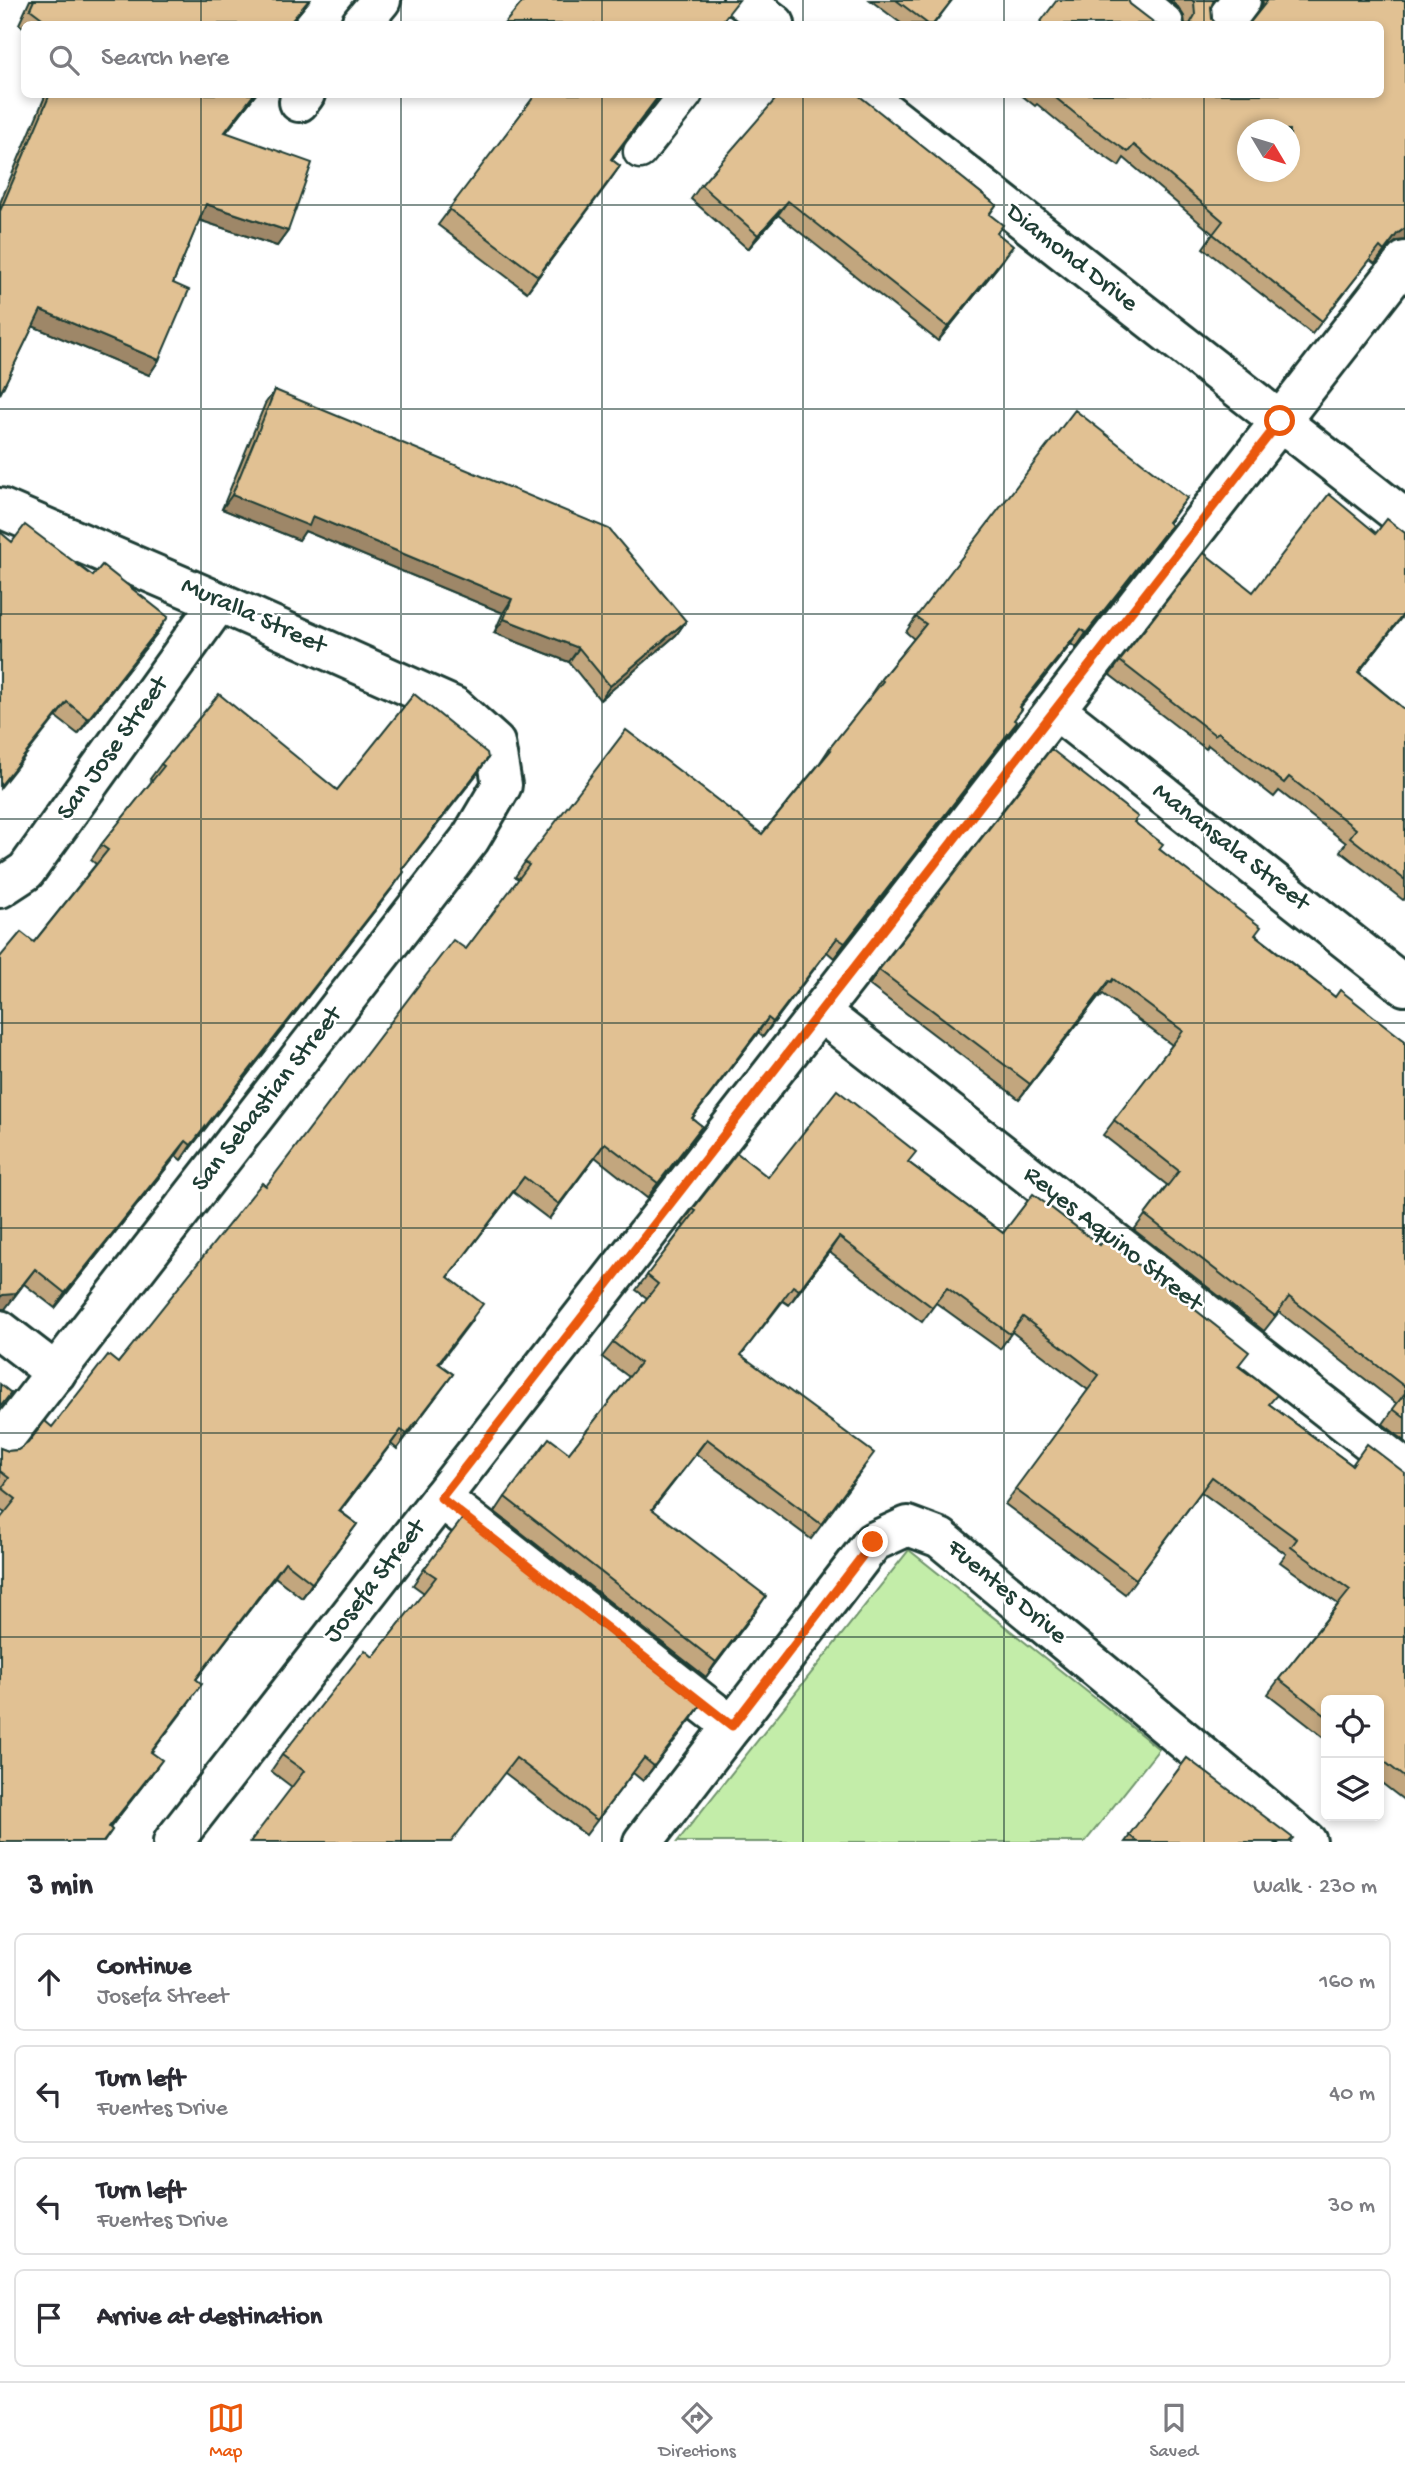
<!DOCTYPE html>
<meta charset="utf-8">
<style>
body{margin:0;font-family:"Gochi Hand",sans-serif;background:#f7f7f7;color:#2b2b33}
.controls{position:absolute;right:21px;bottom:21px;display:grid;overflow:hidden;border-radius:10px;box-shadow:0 4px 10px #0003}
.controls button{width:63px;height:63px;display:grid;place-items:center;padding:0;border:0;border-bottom:2px solid #e1e1e2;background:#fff;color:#2b2b33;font:35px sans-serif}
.compass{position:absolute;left:1237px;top:119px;width:63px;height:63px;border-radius:50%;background:#fff;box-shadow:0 4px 10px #0003;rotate:128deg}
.stop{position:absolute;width:21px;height:21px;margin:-16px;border:5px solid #ea580c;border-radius:50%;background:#fff}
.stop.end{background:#ea580c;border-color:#fff;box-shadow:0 2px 7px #0008}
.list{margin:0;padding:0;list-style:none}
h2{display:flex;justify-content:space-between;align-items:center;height:91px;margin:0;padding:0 28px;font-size:30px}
h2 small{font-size:23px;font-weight:400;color:#7c7c81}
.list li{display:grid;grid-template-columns:46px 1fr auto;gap:21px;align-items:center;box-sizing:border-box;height:98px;margin:0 14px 14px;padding:0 14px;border:2px solid #e1e1e2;border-radius:10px}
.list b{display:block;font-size:26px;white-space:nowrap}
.list p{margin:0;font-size:23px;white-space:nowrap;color:#7c7c81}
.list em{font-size:23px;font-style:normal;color:#7c7c81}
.icon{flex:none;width:38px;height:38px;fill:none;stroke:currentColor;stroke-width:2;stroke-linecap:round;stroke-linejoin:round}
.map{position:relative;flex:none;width:1405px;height:1842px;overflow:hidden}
.search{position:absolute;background:#fff;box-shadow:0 4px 10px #0003;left:21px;right:21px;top:21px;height:77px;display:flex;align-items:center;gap:18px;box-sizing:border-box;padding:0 24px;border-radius:10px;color:#7c7c81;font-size:26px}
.sheet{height:539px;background:#fff}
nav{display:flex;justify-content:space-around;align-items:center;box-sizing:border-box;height:98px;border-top:2px solid #e1e1e2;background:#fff;font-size:19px;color:#7c7c81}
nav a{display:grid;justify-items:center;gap:4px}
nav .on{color:#ea580c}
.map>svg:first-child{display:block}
</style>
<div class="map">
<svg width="1405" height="1842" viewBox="0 0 1405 1842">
<rect width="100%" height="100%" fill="#fff"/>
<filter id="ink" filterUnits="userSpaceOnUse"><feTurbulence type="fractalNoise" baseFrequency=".0143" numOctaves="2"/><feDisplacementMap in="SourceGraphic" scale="14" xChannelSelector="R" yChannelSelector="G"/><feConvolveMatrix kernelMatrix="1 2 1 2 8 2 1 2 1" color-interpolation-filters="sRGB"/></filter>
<g filter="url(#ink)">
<!-- green -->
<path fill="#c3eda9" stroke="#71956e" stroke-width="2" d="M909,1550L1159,1749L1085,1842H677Z"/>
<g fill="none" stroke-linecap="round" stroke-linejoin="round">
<defs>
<path id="lane" d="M640,152L686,94"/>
<g id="street">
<path d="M743,0L775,24"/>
<path d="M1135,0L1164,24"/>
<path d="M361,24L381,0"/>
<path d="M1223,24L1241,0"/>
<path d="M863,94L1405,519"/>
<path d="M299,102L305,94"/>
<path d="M0,508L219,602L455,707L495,743L502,785L470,839L0,1444"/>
<path d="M1056,710L1405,986"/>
<path d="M0,888L26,871L219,602"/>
<path d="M820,1012L1405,1469"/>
<path d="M0,1330L56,1373"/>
<path d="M441,1498L732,1726"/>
<path d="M173,1842L1405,261"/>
<path d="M643,1842L873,1542L908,1526L940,1538L1307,1842"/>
</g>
</defs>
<!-- lane casing -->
<use href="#lane" stroke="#1f3d34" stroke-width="37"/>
<!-- street casing -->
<use href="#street" stroke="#1f3d34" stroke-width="44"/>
<!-- lane -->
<use href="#lane" stroke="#fff" stroke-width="32"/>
<!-- street -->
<use href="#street" stroke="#fff" stroke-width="38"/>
</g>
<!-- wall -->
<g fill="#c2a67e" stroke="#1f3d34" stroke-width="2">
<path d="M30,0H310L290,24H24V28L19,24Z"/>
<path d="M870,0H952L934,24H902Z"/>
<path d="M1169,0H1214L1211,7L1212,19L1216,24H1185L1184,16L1178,7Z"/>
<path d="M1262,0H1405V240L1397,241L1388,248L1375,264L1370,260L1312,334L1203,248L1213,234L1124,158L1119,166L1078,138L1037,104L1035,106L1020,94H1381L1259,11L1263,3Z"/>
<path d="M46,94H256L226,132L288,231L277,246L199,220L173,283L159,360L149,375L33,326L0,394V203Z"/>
<path d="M536,94H661L612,160L620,166L527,292L438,225Z"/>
<path d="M859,97L996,205L990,214L997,233L1003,260L938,341L778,215L748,249L691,199L701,185Z"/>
<path d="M275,390L686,621L676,635L600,700L569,662L494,633L503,613L305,531L299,540L222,509L265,404Z"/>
<path d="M1187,498L1169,523L1160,539L1076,648L1071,644L1020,707L1022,709L1014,720L1006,737L834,958L827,952L763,1037L758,1033L692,1119L702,1126L647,1198L595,1157L549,1219L513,1192L448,1277L473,1319L439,1364L453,1374L397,1449L391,1444L340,1511L357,1524L302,1598L275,1577L196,1679L192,1699L152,1752L151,1775L110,1828L112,1830L104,1842H0L5,1513L0,1510V1448L8,1451L18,1450L52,1427L118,1363L466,949L519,879L515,877L525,862L762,834L819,764L829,749L872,695L871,694L881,679L914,639L906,632L916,617Z"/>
<path d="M1376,533H1405V613L1359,672L1405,710V898L1403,900L1340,851L1346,843L1279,791L1274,797L1208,745L1206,749L1110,675L1120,661L1253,592Z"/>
<path d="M12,542L158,632L78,734L56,717Z"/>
<path d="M488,758L402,870L394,886L181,1160L176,1156L55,1308L24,1284L5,1309L34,942L96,864L91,860L101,845L152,781L150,779L161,764L337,790Z"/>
<path d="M1135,822L1159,849L1256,935L1335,997L1405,1041V1441L1383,1424L1397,1404L1279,1312L1264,1331L1134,1230L1167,1185L1103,1135L1172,1045L1103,994L1100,997L1099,996L1019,1099L869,985L879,970Z"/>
<path d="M908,1162L1003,1233L1239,1366L1270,1405L1352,1465L1405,1473V1801L1379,1781V1700H1326V1739L1268,1694L1279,1679L1338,1604L1280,1562L1286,1554L1201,1492L1125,1594L1005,1504L1088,1390L1012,1332L1000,1349L936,1303L922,1322L829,1252L789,1305L783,1301L741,1355L864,1468L811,1539L696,1454L652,1510L756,1611L706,1677L495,1512L505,1497L569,1453L629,1377L602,1357L647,1298L636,1290L684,1226L682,1224L693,1209L768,1177Z"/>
<path d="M424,1569L701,1705L643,1781L633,1773L586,1835L505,1773L292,1787L271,1771L282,1755L373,1657L424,1593L413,1585Z"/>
<path d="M1187,1758L1290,1842H1125Z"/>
</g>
<!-- shaded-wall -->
<g fill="#9e8767" stroke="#1f3d34" stroke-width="2">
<path d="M309,0H310L290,24H289Z"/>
<path d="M254,94H256L215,147L225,132Z"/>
<path d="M660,94H661L600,175L611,159Z"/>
<path d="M620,166L609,182L527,292L538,276Z"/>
<path d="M788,201L778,215L748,249L758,235Z"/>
<path d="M206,204L288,231L277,246L196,219Z"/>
<path d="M1405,228V240L1397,241L1388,248L1375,264L1397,234Z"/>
<path d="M1013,246L1003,260L938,341L948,327Z"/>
<path d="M41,310L159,360L149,375L30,325Z"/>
<path d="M232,495L313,516L512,599L503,613L305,531L299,540L222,509Z"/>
<path d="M1171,525L1160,539L1076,648L1086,633Z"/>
<path d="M1405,612V613L1348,686L1358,672Z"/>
<path d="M168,617L158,632L78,734L88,719Z"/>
<path d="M504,619L579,648L569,662L494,633Z"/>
<path d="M686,621L676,635L600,700L610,686Z"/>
<path d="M1081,629L1071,644L1009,722L1019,707Z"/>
<path d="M67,702L56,717L0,788V786Z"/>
<path d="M1017,722L1006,737L834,958L845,943Z"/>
<path d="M488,758L478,773L391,884L402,869Z"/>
<path d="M404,872L394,886L181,1160L191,1145Z"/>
<path d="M837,938L827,952L763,1037L773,1022Z"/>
<path d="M1109,981L1099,996L1019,1099L1030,1084Z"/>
<path d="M768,1018L758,1033L681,1133L692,1118Z"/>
<path d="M702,1126L691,1141L647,1198L658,1183Z"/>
<path d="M186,1141L176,1156L55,1308L65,1293Z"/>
<path d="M605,1143L595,1157L549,1219L559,1204Z"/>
<path d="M524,1177L513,1192L437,1292L448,1277Z"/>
<path d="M839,1237L829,1252L789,1305L799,1290Z"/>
<path d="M35,1269L5,1309H0V1297Z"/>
<path d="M453,1374L442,1389L397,1449L407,1434Z"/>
<path d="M401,1430L391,1444L329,1526L339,1511Z"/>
<path d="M707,1439L696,1454L641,1524L652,1509Z"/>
<path d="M357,1524L346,1539L302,1598L312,1583Z"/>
<path d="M285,1562L275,1577L185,1694L196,1679Z"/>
<path d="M766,1596L756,1611L706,1677L716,1662Z"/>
<path d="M701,1705L690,1721L643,1781L654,1766Z"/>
<path d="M162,1760L151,1775L99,1842L109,1827Z"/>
</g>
<!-- building -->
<g fill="#e1c193" stroke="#1f3d34" stroke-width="2" fill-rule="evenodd">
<path d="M34,0H309L289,24H50L30,9Z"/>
<path d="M524,0H739L720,24H504Z"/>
<path d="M896,0H952L933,24H928Z"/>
<path d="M1057,0H1128L1130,4L1156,24H1039Z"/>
<path d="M1192,0H1214L1211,7L1212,19L1216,24H1190L1195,15L1194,2Z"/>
<path d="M1268,0H1405V228L1397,234L1384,251L1380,247L1322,321L1213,234L1223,221L1134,145L1128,152L1088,124L1051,94H1381V24H1249ZM1248,130H1290V172H1248Z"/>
<path d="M50,94H254L225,132L312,163L288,231L206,204L173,283L189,290L159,360L41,310L0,394V211Z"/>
<path d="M536,94H660L611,159L620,166L538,276L449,209Z"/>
<path d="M780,94H857L996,205L989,214L1003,225L997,233L1013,246L948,327L788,201L758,235L701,185Z"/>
<path d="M275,390L609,529L686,621L610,686L579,648L504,619L512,599L313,516L309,526L232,495Z"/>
<path d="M1075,410L1187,498L1168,522L1171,525L1086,633L1081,629L1019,707L1022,709L1014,720L1017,722L845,943L837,938L773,1022L768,1018L692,1118L702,1126L658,1183L605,1143L559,1204L524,1177L448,1277L483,1304L438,1363L453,1374L407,1434L401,1430L339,1511L357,1524L312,1583L285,1562L196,1679L202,1684L151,1752L162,1760L109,1827L112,1830L103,1842H0V1519L16,1499L2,1488L9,1478L0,1471V1448L8,1451L18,1450L28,1443L45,1421L52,1427L108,1355L118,1363L262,1183L266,1186L453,940L466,949L529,865L525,862L626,730L762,834L831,750L829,749L883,681L881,679L926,624L916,617Z"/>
<path d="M1329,494L1376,533L1387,519L1405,533V612L1358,672L1405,710V880L1350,837L1356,829L1289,777L1284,783L1218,732L1215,735L1120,661L1204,553L1253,592Z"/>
<path d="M25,525L93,576L102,565L168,617L88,719L67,702L0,786V532L12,542Z"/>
<path d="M219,694L337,790L414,694L487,753L488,758L402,869L404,872L191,1145L186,1141L65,1293L35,1269L15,1294L3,1295L0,1297V957L21,932L34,942L108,850L101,845L164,766L161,764Z"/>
<path d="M1051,749L1138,817L1134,822L1163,844L1159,849L1261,927L1255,935L1335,997L1340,990L1405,1041V1387L1289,1297L1275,1316L1145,1215L1179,1171L1114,1120L1183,1031L1113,979L1111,982L1109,981L1030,1084L879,970Z"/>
<path d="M837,1090L916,1152L908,1162L1003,1233L1033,1194L1100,1245L1105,1239L1249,1352L1238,1366L1277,1395L1269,1404L1352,1465L1367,1444L1405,1473V1778L1379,1757V1700H1326V1716L1279,1679L1350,1590L1291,1547L1297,1539L1212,1477L1136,1579L1015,1489L1099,1375L1023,1317L1010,1334L947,1288L932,1307L839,1237L799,1290L793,1286L741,1355L874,1453L821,1524L707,1439L652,1509L766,1596L716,1662L505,1497L549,1438L569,1453L640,1363L613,1342L658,1284L647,1275L696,1211L693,1209L737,1153L768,1177Z"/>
<path d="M0,1384L11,1393L0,1407Z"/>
<path d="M1405,1393V1418L1393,1409Z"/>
<path d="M463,1518L701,1705L654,1766L644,1758L597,1820L516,1758L451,1842H250L304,1771L282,1755L365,1650L373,1657L436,1577L424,1569Z"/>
<path d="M1187,1758L1293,1838L1289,1842H1138L1129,1835Z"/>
</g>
</g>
<g fill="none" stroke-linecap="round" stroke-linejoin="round" filter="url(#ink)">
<!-- route -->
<path stroke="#ea580c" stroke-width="9" d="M873,1542L732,1726L441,1498L1280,421"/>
</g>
<!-- grid -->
<path fill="none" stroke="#1f3d34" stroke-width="2" stroke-opacity="0.55" d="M201,0V24M401,0V24M602,0V24M803,0V24M1004,0V24M1204,0V24M201,94V1842M401,94V1842M602,94V1842M803,94V1842M1004,94V1842M1204,94V1842M0,205H1405M0,409H1405M0,614H1405M0,819H1405M0,1023H1405M0,1228H1405M0,1433H1405M0,1637H1405"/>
<g text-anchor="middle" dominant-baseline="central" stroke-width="5" stroke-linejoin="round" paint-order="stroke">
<!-- street labels -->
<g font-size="26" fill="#1f3d34" stroke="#fff">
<text transform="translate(1071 259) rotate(38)">Diamond Drive</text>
<text transform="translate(253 617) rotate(24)">Muralla Street</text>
<text transform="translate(114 749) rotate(-54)">San Jose Street</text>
<text transform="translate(1230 848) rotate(38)">Manansala Street</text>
<text transform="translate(268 1100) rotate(-52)">San Sebastian Street</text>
<text transform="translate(1112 1240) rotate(38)">Reyes Aquino Street</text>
<text transform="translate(376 1582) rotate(-52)">Josefa Street</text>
<text transform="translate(1006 1593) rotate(40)">Fuentes Drive</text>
</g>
</g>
</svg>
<div class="controls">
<button><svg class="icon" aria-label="locate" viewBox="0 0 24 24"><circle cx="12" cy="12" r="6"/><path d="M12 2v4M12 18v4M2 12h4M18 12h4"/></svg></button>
<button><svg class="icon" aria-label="layers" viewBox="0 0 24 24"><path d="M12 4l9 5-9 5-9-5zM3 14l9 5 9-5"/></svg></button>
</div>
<svg class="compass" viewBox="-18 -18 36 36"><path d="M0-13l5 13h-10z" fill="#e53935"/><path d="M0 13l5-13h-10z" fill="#7c7c81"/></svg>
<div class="stop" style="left:1280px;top:421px"></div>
<div class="stop end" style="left:873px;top:1542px"></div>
<div class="search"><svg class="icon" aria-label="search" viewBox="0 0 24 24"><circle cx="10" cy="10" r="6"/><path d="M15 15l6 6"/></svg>Search here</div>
</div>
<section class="sheet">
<h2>3 min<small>Walk · 230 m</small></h2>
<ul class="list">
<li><svg class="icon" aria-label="ahead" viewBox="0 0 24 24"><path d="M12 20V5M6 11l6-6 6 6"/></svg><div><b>Continue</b><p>Josefa Street</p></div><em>160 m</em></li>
<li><svg class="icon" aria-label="left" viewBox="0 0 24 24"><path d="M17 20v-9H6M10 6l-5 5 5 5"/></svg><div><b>Turn left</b><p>Fuentes Drive</p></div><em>40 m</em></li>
<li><svg class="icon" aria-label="left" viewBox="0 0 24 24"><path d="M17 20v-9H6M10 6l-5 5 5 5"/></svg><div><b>Turn left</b><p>Fuentes Drive</p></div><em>30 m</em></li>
<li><svg class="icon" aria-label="arrive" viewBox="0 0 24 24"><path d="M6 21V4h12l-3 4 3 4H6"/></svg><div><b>Arrive at destination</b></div></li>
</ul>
</section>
<nav>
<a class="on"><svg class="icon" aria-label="map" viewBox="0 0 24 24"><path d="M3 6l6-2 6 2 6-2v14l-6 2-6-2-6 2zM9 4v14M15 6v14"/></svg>Map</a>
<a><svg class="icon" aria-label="directions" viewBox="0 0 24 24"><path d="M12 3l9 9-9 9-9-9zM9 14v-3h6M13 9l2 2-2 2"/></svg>Directions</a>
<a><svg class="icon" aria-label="saved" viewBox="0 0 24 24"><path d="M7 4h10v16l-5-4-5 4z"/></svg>Saved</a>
</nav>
